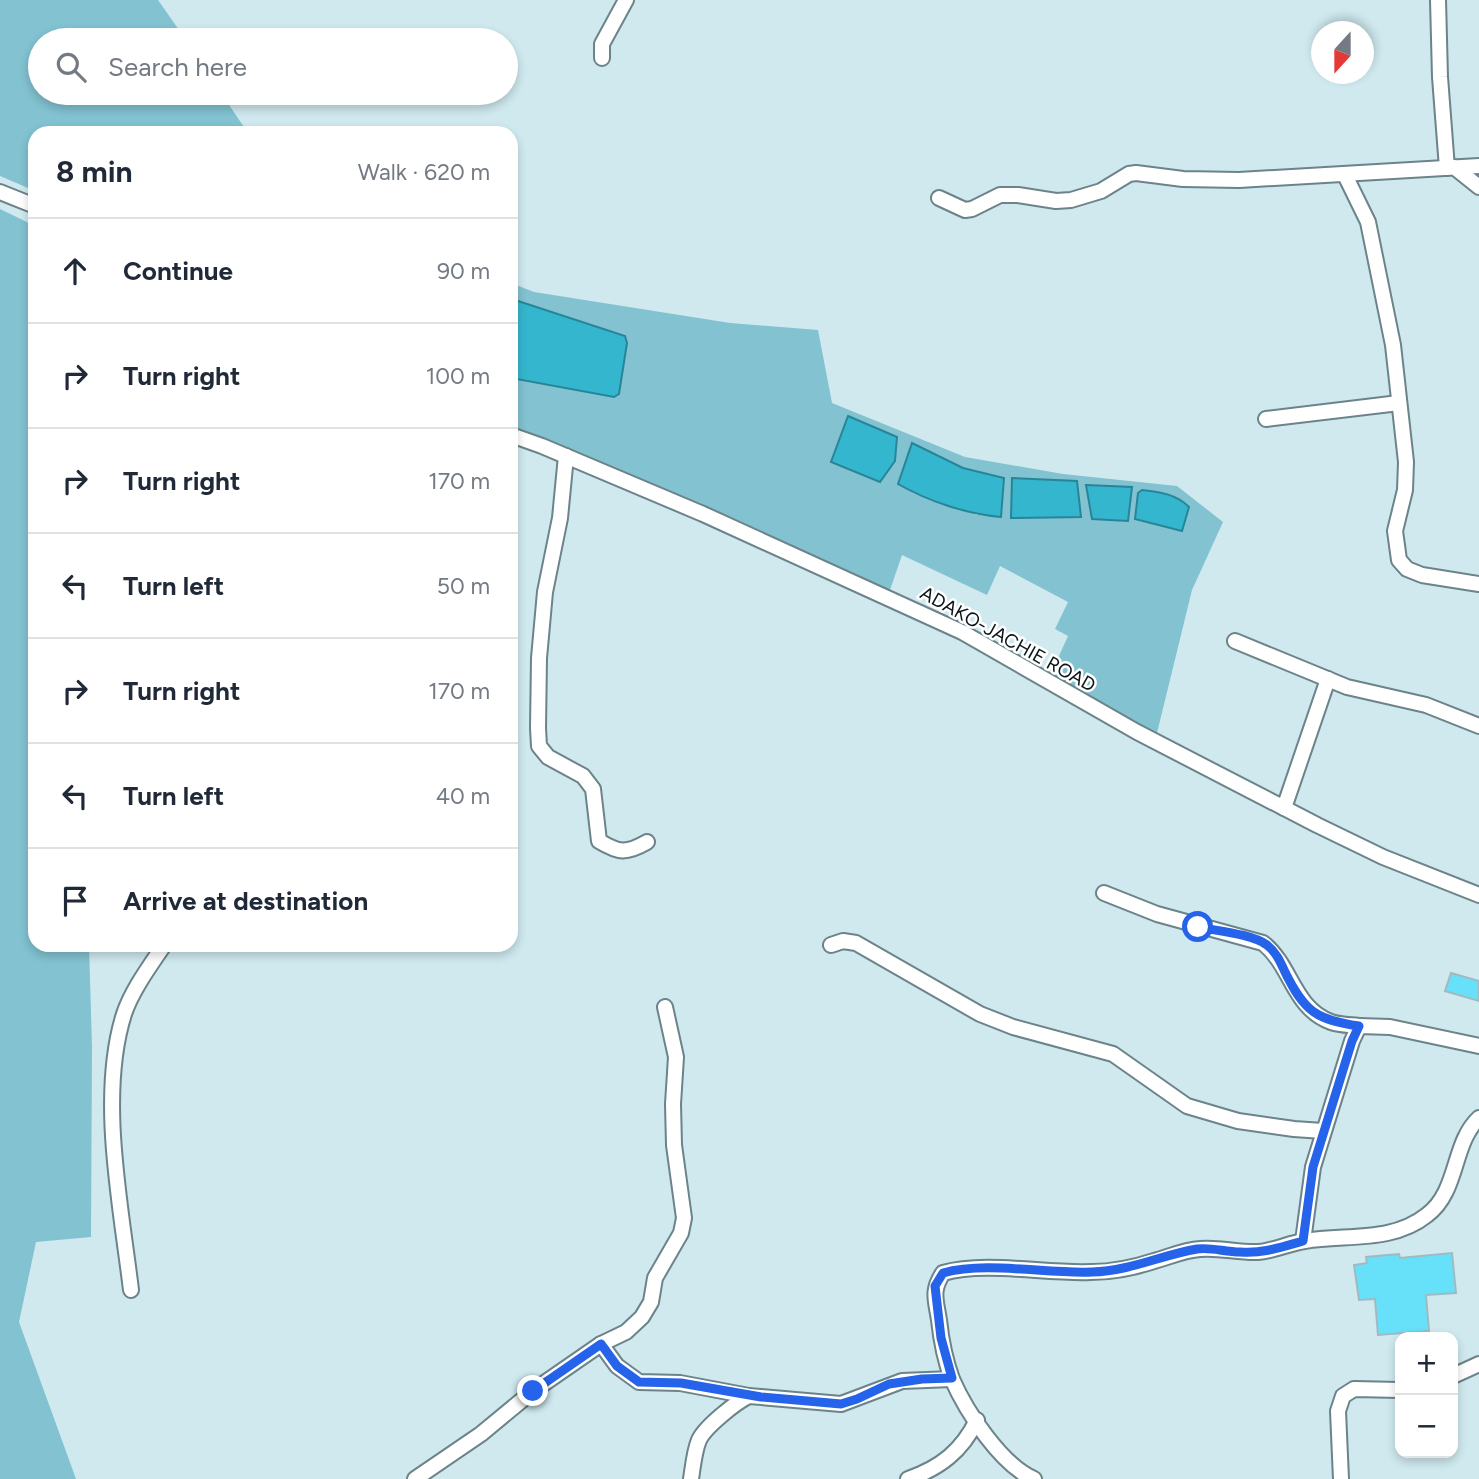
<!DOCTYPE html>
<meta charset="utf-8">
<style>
body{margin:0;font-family:Figtree,sans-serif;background:#f2f2f3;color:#1f2937}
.controls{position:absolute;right:21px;bottom:21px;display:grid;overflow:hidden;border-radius:14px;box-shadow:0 4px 10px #0003}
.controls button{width:63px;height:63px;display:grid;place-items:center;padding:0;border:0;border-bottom:2px solid #e0e1e3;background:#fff;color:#1f2937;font:35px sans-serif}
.compass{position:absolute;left:1311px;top:21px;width:63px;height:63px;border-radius:50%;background:#fff;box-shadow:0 4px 10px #0003;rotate:201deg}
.stop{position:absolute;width:21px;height:21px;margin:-16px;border:5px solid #2563eb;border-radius:50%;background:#fff}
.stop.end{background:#2563eb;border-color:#fff;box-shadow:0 2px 7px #0008}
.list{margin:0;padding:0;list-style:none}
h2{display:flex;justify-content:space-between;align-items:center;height:91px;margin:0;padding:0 28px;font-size:30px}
h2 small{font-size:23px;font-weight:400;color:#747a83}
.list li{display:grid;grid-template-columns:46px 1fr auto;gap:21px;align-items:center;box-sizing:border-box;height:105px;padding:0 28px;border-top:2px solid #e0e1e3}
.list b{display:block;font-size:26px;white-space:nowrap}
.list em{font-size:23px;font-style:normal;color:#747a83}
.icon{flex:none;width:38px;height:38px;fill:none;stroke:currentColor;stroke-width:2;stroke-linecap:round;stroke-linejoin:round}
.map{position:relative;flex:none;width:1479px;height:1479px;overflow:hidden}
.search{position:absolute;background:#fff;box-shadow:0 4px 10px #0003;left:28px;top:28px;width:490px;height:77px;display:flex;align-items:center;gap:18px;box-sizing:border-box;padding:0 24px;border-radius:38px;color:#747a83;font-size:26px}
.panel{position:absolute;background:#fff;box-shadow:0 4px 10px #0003;left:28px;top:126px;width:490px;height:826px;border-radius:21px}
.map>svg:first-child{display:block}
</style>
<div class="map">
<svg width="1479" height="1479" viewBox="0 0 1479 1479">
<rect width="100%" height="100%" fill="#cfe9ef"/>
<!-- green -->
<g fill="#82c2d1" fill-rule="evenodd">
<path d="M0,0H158L186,40H40V93H221L248,133H35V191L0,176Z"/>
<path d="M0,209L35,226V945H89L92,1047L91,1237L36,1242L19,1322L76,1479H0Z"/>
<path d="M511,283L534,292L730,323L818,330L832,403L965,457L1063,474L1177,486L1223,522L1192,590L1156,737L1050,676L1068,636L1055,629L1068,602L1000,566L987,595L902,555L890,590L684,499L511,433V378L614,397L625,336L518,301L511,303ZM911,443L963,468L1004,478L977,515L913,493ZM1142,490L1182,531L1161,526Z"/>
</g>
<!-- water -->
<g fill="#34b6cf" stroke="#288598" stroke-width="2">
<path d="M518,301L625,336L627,343L619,394L614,397L511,378V303Z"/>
<path d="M848,416L897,437L895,461L880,482L831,462Z"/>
<path d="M912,443L963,468L1004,478L1001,517C966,514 928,501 898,484Z"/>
<path d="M1012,478L1077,481L1081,517L1011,518Z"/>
<path d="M1086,485L1132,487L1128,521L1092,519Z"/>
<path d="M1142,490C1160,492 1176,494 1189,507L1182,531L1135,519L1138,493Z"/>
</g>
<!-- building -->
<g fill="#67e0fa" stroke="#a1bac0" stroke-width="2">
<path d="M1451,973L1479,981V1001L1445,991Z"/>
<path d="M1452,1253L1456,1293L1426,1295L1429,1331L1378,1335L1375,1299L1359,1300L1354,1265L1367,1263L1366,1257L1399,1254L1400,1258Z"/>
</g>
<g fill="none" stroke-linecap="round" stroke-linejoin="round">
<defs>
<g id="minor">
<path d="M1438,0L1440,77L1447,168"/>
<path d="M602,58V44L626,0"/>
<path d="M1454,167L1479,187"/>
<path d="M1345,175L1368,222L1393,345L1406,462L1405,490L1395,531L1399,560L1407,569L1422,575L1479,584"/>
<path d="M0,192L35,206"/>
<path d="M939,198L965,210L972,209L1000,195H1018L1056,201L1071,200L1101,191L1129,174L1136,173L1183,179L1239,180L1479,166"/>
<path d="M1266,419L1399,403"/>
<path d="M511,435L542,446L703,514L962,632L1137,732L1317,825L1383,857L1479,895"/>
<path d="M566,456L560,518L545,592L539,658L538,728L539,746L548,757L583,776L593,789L599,841C619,853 626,854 647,842"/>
<path d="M1235,641L1347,687L1426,705L1479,726"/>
<path d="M1284,808L1328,679"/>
<path d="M1104,893L1157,914L1263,943C1292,966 1293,1008 1331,1022C1339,1025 1350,1025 1359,1026"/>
<path d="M831,945L843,941L856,943L980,1014L1013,1027L1113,1054L1187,1106L1238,1121L1294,1129L1323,1131"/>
<path d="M1303,1241L1313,1167L1352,1041L1359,1026L1390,1027L1479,1046"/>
<path d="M131,1290C121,1206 98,1096 124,1014C132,990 150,966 164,945"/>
<path d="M601,1344L617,1366L639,1382L680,1383L749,1396"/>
<path d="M1453,1376L1479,1364"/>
<path d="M415,1479L481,1434L533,1391L601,1344L626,1332L642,1317L651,1302L655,1278L681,1233L684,1218L674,1145L673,1104L676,1057L665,1007"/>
<path d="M691,1479C693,1467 694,1452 699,1440C705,1427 736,1402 749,1396L841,1404L902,1381L952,1379"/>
<path d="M908,1479C940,1468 962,1451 977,1420"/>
<path d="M1034,1479C1001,1465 966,1411 952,1379C945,1360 941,1339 939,1320C936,1300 931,1291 943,1273C986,1261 1045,1274 1091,1272C1113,1272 1133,1268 1154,1261C1169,1257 1184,1250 1200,1249C1219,1247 1239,1253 1258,1252C1274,1251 1289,1243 1305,1241C1346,1234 1392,1243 1427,1215C1459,1191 1452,1143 1479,1118"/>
<path d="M1341,1479L1338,1411L1343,1396L1354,1389L1400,1390"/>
</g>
</defs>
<!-- minor casing -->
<use href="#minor" stroke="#6b8389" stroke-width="18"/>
<!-- minor -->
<use href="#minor" stroke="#fff" stroke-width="14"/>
</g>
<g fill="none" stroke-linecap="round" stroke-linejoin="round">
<!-- route -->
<path stroke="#2563eb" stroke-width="9" d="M533,1391L601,1344L617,1366L639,1382L681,1383L761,1397L841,1404L857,1399L889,1384L922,1379L952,1378L941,1338L935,1286L943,1273C986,1261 1046,1274 1092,1272C1130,1271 1161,1255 1197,1249C1211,1247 1225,1252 1240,1252C1262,1254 1282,1247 1303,1241L1313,1167L1352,1041L1359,1026C1316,1020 1304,1011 1285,972C1280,961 1276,952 1267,945C1252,934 1217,931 1198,927"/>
</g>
<g text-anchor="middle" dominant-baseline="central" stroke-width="5" stroke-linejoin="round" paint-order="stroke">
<!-- street labels -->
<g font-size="19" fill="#0b1417" stroke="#fff">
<text transform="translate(1008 639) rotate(29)">ADAKO-JACHIE ROAD</text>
</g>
</g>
</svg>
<div class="controls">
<button>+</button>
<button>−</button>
</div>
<svg class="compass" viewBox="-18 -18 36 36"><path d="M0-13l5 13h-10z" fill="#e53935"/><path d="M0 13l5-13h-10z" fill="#747a83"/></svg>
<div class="stop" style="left:1198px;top:927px"></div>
<div class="stop end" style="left:533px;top:1391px"></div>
<div class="search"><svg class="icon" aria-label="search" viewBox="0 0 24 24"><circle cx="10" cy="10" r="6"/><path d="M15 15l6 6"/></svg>Search here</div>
<section class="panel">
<h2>8 min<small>Walk · 620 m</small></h2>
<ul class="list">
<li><svg class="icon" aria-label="ahead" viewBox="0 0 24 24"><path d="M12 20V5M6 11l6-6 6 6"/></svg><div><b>Continue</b></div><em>90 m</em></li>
<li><svg class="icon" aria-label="right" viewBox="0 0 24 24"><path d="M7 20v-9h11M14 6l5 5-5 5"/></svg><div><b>Turn right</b></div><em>100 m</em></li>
<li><svg class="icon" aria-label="right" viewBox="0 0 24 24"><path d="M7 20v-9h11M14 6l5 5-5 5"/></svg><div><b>Turn right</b></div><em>170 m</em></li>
<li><svg class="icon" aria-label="left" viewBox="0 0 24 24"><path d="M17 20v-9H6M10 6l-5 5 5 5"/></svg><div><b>Turn left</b></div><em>50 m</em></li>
<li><svg class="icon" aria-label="right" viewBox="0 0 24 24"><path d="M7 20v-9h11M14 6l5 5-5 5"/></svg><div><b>Turn right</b></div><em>170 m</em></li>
<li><svg class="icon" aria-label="left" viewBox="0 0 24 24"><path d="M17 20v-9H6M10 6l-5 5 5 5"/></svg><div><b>Turn left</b></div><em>40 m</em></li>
<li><svg class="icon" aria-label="arrive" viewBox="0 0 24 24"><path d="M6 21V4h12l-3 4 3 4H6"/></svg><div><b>Arrive at destination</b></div></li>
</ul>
</section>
</div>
